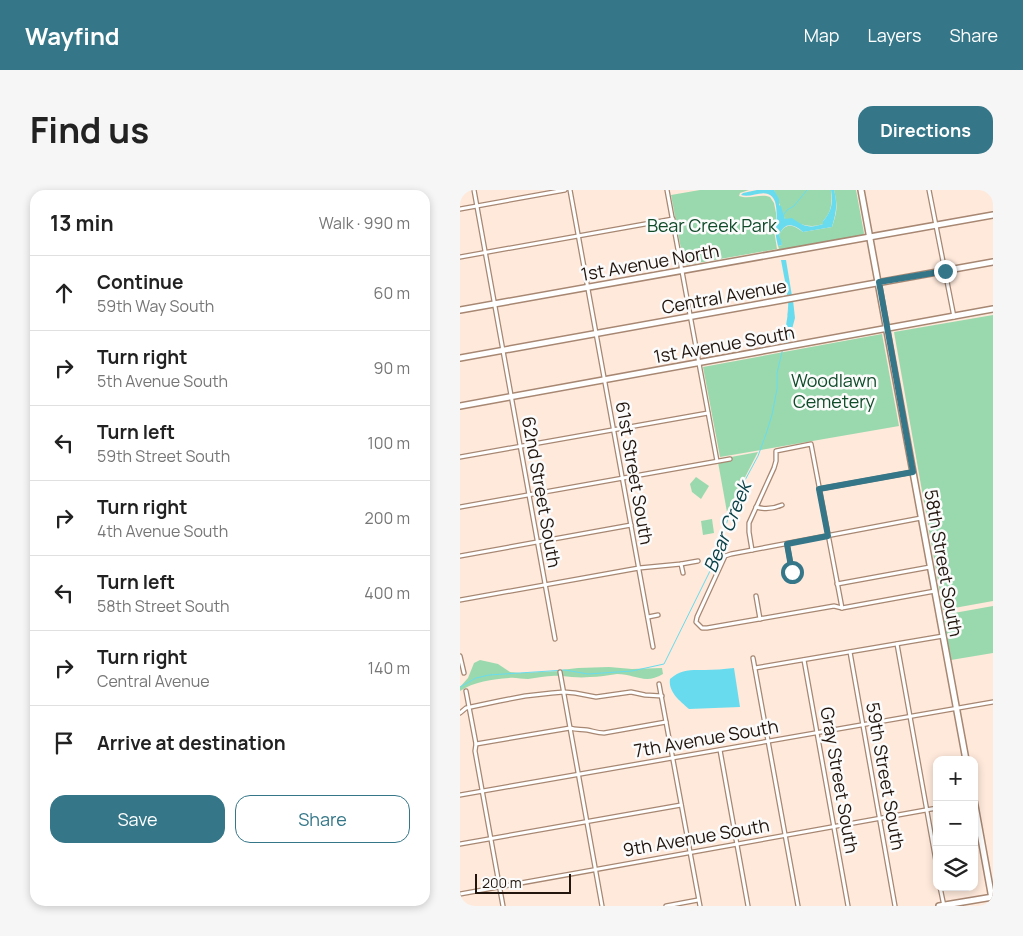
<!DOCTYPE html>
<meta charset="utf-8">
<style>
body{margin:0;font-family:Manrope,sans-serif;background:#f6f6f6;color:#222}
.controls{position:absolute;right:15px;bottom:15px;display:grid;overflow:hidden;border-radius:10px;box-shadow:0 2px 8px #0003}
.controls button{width:45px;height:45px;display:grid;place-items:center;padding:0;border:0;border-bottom:1px solid #e0e0e0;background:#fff;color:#222;font:25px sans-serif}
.scale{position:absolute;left:15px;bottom:12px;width:96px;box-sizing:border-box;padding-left:5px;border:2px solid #21150d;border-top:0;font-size:14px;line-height:18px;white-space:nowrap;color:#21150d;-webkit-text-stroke:4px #fbfbfb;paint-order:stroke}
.stop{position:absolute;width:15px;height:15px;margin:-11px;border:4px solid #357789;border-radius:50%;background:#fff}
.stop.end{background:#357789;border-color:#fff;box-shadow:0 1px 5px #0008}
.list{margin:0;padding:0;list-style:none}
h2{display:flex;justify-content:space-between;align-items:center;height:65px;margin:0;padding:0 20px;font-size:21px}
h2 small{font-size:16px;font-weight:400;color:#767676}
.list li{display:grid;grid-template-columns:32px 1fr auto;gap:15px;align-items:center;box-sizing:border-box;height:75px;padding:0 20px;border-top:1px solid #e0e0e0}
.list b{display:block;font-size:19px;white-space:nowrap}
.list p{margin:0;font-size:16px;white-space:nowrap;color:#767676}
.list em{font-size:16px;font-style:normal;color:#767676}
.actions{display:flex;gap:10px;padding:15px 20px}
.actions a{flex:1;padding:11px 0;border:1px solid #357789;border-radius:15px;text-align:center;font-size:18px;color:#357789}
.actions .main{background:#357789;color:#fff}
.icon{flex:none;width:28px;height:28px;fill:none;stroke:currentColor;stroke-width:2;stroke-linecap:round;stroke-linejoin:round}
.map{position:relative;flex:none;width:533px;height:716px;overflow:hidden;border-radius:15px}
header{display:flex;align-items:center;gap:30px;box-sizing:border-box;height:70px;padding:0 25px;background:#357789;color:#fff}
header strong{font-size:24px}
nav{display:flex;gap:28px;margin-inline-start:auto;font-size:18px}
.intro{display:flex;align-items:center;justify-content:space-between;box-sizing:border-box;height:120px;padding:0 30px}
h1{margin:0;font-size:35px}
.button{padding:12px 22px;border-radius:15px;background:#357789;color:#fff;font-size:18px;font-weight:700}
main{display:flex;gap:30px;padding:0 30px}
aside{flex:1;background:#fff;border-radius:15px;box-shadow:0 2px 8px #0003}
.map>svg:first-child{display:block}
</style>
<header>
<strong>Wayfind</strong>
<nav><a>Map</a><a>Layers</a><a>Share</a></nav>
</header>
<div class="intro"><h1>Find us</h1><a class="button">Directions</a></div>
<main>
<aside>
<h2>13 min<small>Walk · 990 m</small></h2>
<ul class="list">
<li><svg class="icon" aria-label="ahead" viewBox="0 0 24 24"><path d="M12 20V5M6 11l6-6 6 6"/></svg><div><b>Continue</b><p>59th Way South</p></div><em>60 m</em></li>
<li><svg class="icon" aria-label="right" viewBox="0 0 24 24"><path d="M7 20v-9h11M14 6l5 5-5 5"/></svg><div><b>Turn right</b><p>5th Avenue South</p></div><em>90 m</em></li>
<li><svg class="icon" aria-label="left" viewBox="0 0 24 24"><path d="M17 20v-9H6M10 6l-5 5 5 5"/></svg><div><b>Turn left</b><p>59th Street South</p></div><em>100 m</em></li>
<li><svg class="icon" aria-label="right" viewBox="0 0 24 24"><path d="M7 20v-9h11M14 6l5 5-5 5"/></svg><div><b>Turn right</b><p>4th Avenue South</p></div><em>200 m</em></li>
<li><svg class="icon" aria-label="left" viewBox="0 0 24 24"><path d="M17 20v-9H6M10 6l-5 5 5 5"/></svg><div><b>Turn left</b><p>58th Street South</p></div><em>400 m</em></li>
<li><svg class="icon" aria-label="right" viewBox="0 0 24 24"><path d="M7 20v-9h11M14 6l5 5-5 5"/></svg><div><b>Turn right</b><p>Central Avenue</p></div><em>140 m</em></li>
<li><svg class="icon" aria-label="arrive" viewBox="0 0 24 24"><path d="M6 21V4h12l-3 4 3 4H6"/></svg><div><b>Arrive at destination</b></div></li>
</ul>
<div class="actions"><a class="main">Save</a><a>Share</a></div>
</aside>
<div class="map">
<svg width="533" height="716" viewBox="0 0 533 716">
<rect width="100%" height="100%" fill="#fee9db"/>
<!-- green -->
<g fill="#9ad9ae">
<path d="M240,0H289L280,3L279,6C290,10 300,3 310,7L314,13L316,23V30L314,40L317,59L226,75H224L211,5Z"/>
<path d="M314,0H371C372,13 372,22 363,31V34C349,39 338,33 325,29Z"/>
<path d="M374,0H396L404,43L403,46L224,78V76L226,77L317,60L319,59L318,56L322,55C321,53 320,50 319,47C319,44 320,43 322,40C329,32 336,37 343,42L372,37C377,21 378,17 374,0Z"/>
<path d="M533,125V411L483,420L434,142Z"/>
<path d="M422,144L439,236L260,267L243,177Z"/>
<path d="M298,262L267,322L258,272L272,270L271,267Z"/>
<path d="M236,287L249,296L241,309L232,302L230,294Z"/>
<path d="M252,329L254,343L243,345L241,331Z"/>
<path d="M533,416V463L491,470L483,425Z"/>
<path d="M20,470L38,474L50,482L60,483L99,481H98L99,486C88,485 79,488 68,489C61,489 55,487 49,488C33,489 13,492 0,501V497L8,488L14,473Z"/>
<path d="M149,477L172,479L202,478L203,484C185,495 175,484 157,484C148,485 139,487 130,487C121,488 111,487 102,486L101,480L118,478Z"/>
</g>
<!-- water -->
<g fill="#68dcee">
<path d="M297,0H314L319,9V15L321,16L325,29L332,28C343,36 349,39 363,34V31C372,22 373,12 371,0H374C378,15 376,23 372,37L343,42C333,33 324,32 319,46L321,50L322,55L318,56C317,51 315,45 316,40C316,31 320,8 308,4C300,1 290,8 281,5L283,3Z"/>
<path d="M321,70H326L332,106L328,107Z"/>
<path d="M333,110L335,128L328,154L323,155L329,116L328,111Z"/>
<path d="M274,478L280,517L229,519C220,511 208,502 210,489C222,479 229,480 245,480C254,480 264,479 274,478Z"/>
</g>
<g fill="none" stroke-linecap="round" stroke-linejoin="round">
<!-- stream -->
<g stroke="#68dcee" stroke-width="1">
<path d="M322,27L327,20L334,16L347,0"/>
<path d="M325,92L328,107"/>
<path d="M328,125L329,111"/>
<path d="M0,497L16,488L29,485L105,480L128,484L172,481L204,474L250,381L255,367L270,323L277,305L298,266L306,244L312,225L317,199V183L323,158"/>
</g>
<defs>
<g id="street">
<path d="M14,0L95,449"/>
<path d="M110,0L193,457"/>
<path d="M207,0L257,271"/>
<path d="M469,0L494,127"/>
<path d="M0,19L105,0"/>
<path d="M0,67L213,29"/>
<path d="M0,267L248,223"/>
<path d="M359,299L453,282"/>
<path d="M0,317L270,269"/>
<path d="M296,317C306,320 313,319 322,315"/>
<path d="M461,328L271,364L265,366L237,427L236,432L242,438H247L374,416L382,418L475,401"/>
<path d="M327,354L332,381"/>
<path d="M292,360L289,342V333L314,278L316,271V261L351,254L382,418"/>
<path d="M0,366L171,335"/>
<path d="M221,374L223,383"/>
<path d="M377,394L470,377"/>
<path d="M296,406L300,429"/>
<path d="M0,410L179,378L221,374L238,371"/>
<path d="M188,427L198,425"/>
<path d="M437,454L477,677"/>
<path d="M390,462L435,716"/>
<path d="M0,466L4,483"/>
<path d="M293,468L338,716"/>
<path d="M344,470L388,716"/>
<path d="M295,478L483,446"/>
<path d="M100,482L142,716"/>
<path d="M199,494L240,716"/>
<path d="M6,501L16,554L15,561L43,716"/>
<path d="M0,523L6,518L39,511L65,506L92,503L104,502L115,503L136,507L171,502L185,505L202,506"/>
<path d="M16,554L110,538C116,540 121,539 127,540C133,541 137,543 144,543L206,532"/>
<path d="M260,560L288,716"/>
<path d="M0,605L533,512"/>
<path d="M0,654L221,615"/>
<path d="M480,697L484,716"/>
<path d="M0,704L477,618"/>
<path d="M206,716L238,710"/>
</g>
<g id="secondary">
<path d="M401,0L506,570"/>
<path d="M0,168L533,72"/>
<path d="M514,610L533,714"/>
<path d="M479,716L533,707"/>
</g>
<g id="primary">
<path d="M0,120L533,25"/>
<path d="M0,216L533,119"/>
</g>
</defs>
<!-- street casing -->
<use href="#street" stroke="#a78772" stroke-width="5.5"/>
<!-- secondary casing -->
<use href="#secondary" stroke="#a78772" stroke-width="8"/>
<!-- primary casing -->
<use href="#primary" stroke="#a78772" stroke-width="8"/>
<!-- street -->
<use href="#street" stroke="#fff" stroke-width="3"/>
<!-- secondary -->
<use href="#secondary" stroke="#fff" stroke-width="5"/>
<!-- primary -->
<use href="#primary" stroke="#fff" stroke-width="5"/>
</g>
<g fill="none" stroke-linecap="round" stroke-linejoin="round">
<!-- route -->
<path stroke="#357789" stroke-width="6" d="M332,382L327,354L368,346L359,299L453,282L419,92L485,81"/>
</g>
<g text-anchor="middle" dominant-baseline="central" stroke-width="5" stroke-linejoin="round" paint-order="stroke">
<!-- park labels -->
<g font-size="18" fill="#104b2a" stroke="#fbfbfb">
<text x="252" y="35">Bear Creek Park</text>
<text x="374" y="190">Woodlawn<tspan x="374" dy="21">Cemetery</tspan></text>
</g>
<!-- street labels -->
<g font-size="18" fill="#21150d" stroke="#fbfbfb">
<text transform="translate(190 72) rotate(-10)">1st Avenue North</text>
<text transform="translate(264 106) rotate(-10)">Central Avenue</text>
<text transform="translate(264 154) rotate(-10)">1st Avenue South</text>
<text transform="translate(175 283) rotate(80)">61st Street South</text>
<text transform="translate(82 302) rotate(80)">62nd Street South</text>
<text transform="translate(484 373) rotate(80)">58th Street South</text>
<text transform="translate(246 548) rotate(-10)">7th Avenue South</text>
<text transform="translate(426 586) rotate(80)">59th Street South</text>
<text transform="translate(380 590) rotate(80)">Gray Street South</text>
<text transform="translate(236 647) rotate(-10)">9th Avenue South</text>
</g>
<!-- water labels -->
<g font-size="19" font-style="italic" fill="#084047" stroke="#fbfbfb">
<text transform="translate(267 337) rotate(-68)">Bear Creek</text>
</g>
</g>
</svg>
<div class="controls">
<button>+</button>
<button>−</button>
<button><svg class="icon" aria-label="layers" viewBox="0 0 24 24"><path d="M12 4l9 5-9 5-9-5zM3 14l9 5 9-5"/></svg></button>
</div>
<div class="scale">200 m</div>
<div class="stop" style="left:332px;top:382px"></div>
<div class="stop end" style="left:485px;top:81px"></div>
</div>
</main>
